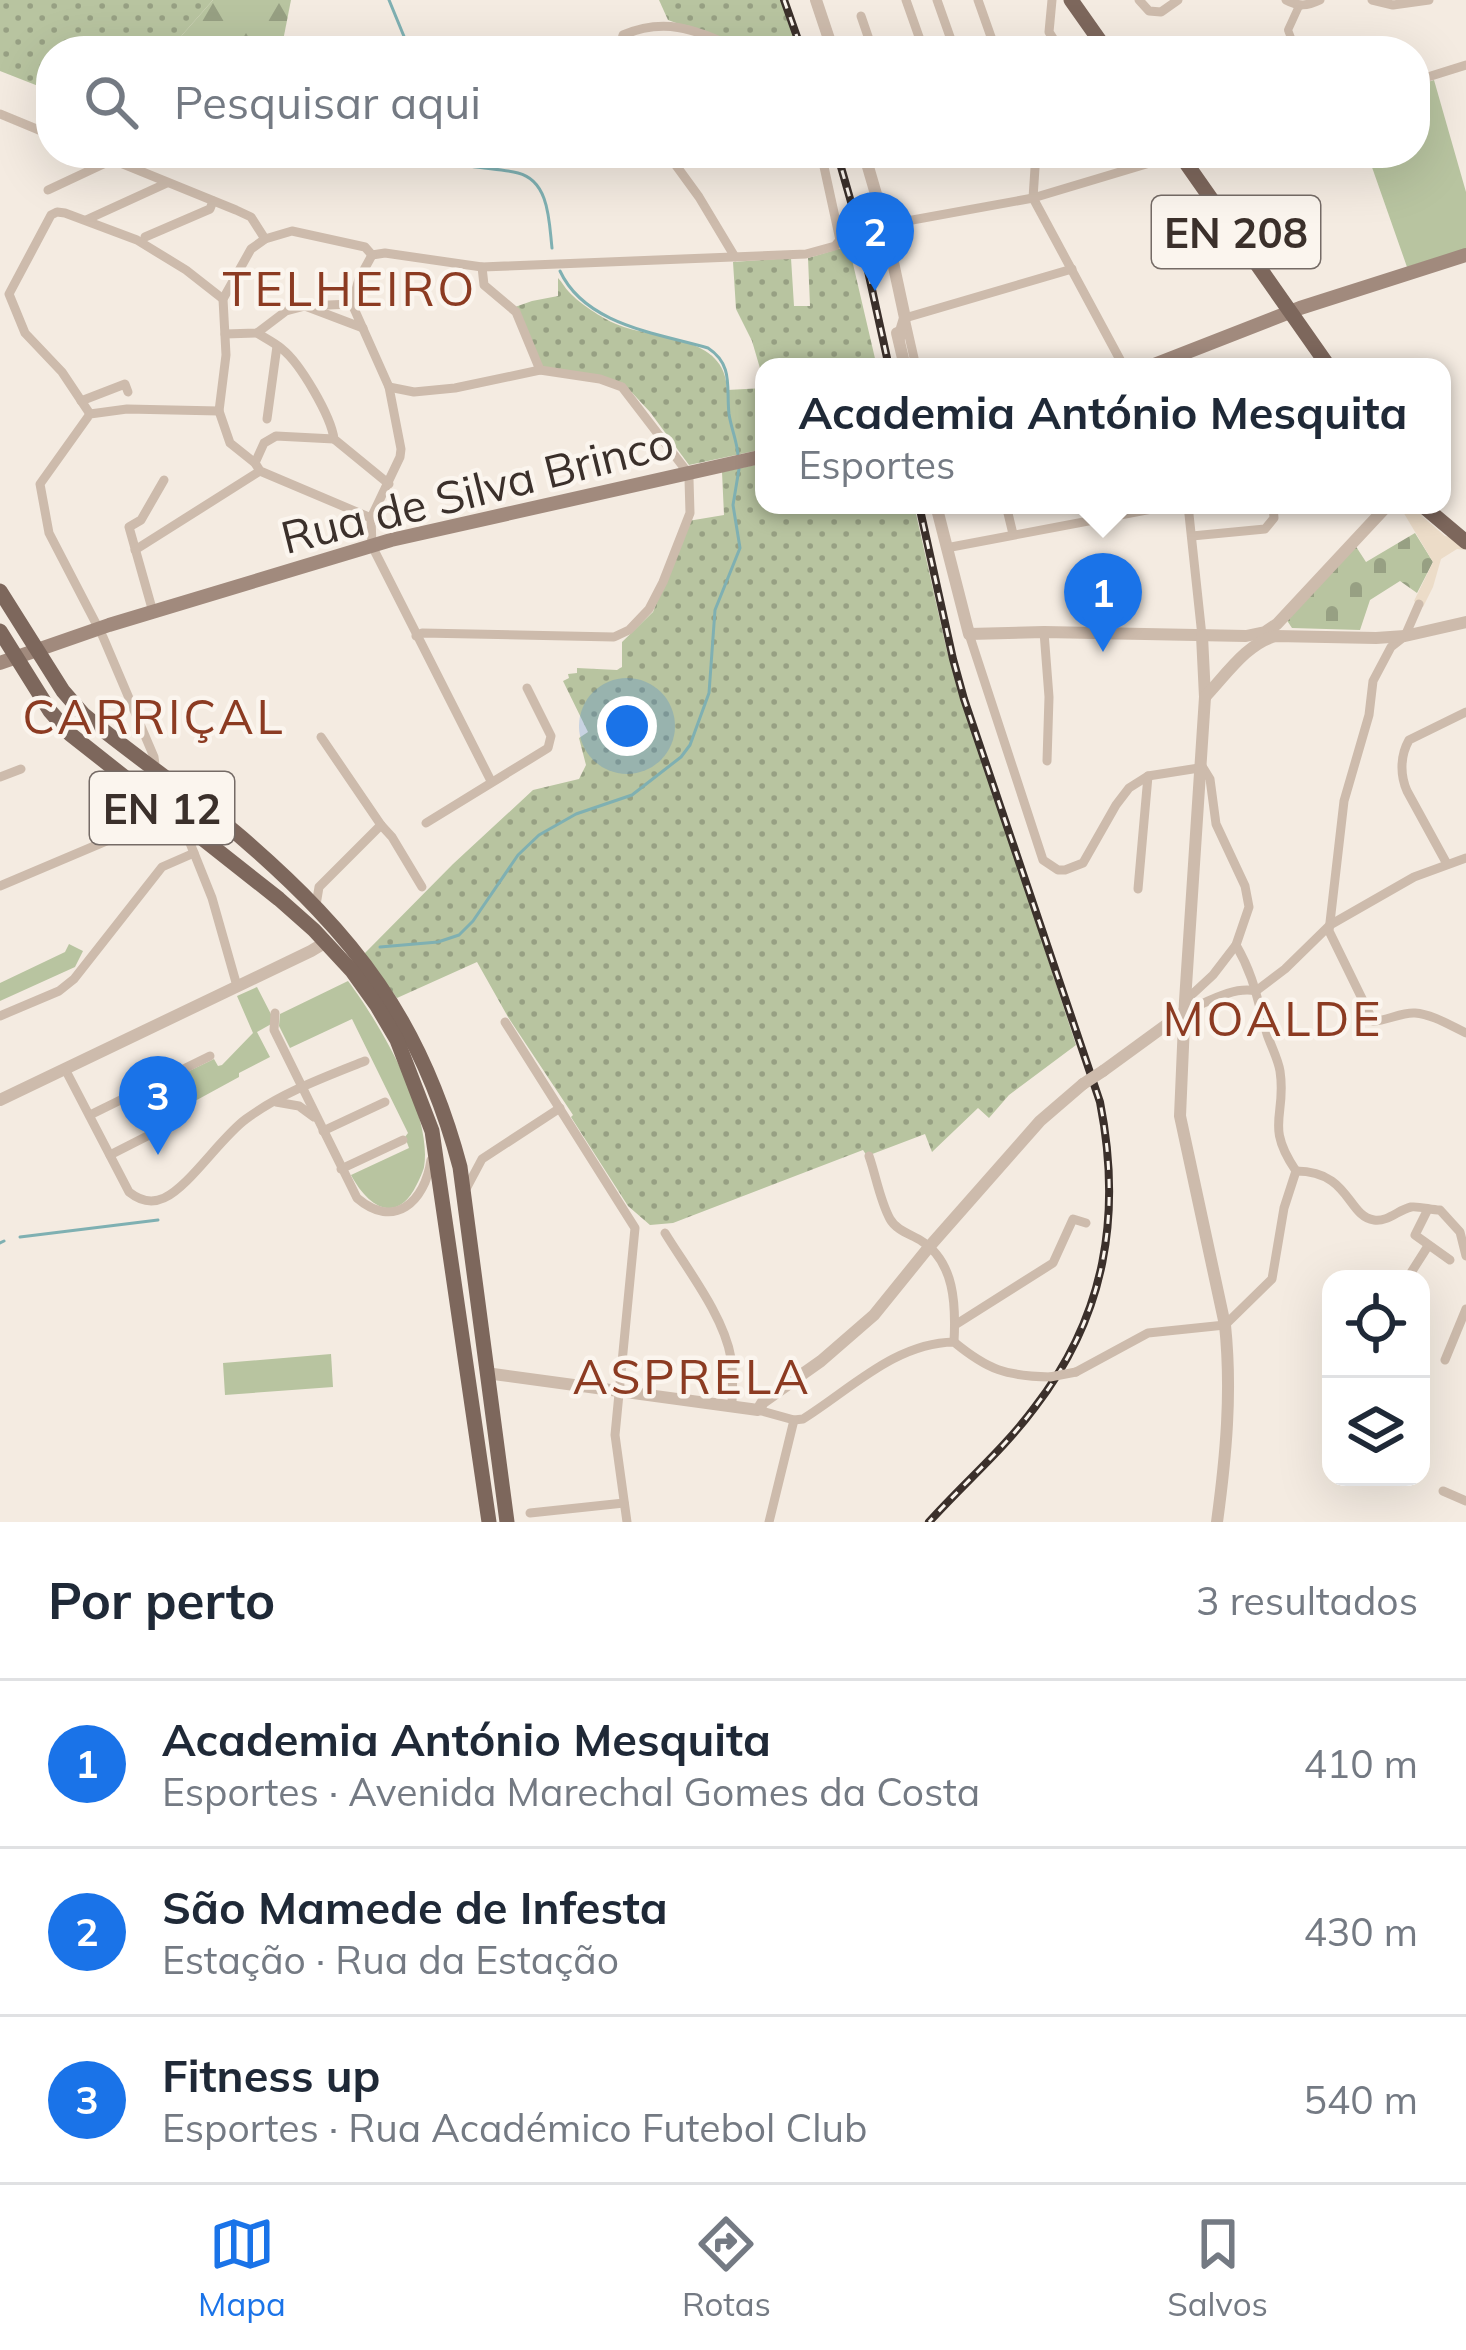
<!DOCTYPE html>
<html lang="pt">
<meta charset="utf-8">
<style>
body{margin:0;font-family:Mulish,sans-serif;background:#f6f6f7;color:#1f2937}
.controls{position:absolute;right:36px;bottom:36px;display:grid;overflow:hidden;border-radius:24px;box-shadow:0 12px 48px #0002}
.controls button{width:108px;height:108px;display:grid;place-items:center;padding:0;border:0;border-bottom:3px solid #e0e1e3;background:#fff;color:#1f2937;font:60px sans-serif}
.you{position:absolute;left:627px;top:726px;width:42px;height:42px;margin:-30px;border:9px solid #fff;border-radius:50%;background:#1a73e8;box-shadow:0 0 0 18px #1a73e833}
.badge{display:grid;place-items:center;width:78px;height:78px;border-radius:50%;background:#1a73e8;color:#fff;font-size:39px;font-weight:700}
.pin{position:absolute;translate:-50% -99px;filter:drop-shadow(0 3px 6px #0008)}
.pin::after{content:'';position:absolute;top:63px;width:42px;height:36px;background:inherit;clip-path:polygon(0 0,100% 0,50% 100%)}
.popup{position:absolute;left:755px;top:358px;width:696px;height:156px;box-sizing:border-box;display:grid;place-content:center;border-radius:24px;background:#fff;filter:drop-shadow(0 3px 9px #0005);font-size:39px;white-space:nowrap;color:#747a83}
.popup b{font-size:45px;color:#1f2937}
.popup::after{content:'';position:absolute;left:50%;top:100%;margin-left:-24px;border:24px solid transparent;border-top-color:#fff}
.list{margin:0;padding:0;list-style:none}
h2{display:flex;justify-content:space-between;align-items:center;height:156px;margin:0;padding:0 48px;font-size:51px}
h2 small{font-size:39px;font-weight:400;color:#747a83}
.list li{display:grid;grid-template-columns:78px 1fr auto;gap:36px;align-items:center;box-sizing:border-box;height:168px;padding:0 48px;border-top:3px solid #e0e1e3}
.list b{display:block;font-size:45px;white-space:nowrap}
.list p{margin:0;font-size:39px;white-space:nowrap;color:#747a83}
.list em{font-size:39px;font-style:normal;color:#747a83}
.icon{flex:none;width:66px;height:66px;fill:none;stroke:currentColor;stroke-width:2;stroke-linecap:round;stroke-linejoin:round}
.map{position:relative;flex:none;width:1466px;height:1522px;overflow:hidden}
.search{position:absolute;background:#fff;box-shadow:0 12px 48px #0002;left:36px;right:36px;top:36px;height:132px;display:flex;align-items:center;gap:30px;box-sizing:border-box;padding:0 42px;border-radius:48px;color:#747a83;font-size:45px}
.sheet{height:660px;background:#fff}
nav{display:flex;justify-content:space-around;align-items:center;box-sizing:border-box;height:168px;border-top:3px solid #e0e1e3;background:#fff;font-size:33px;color:#747a83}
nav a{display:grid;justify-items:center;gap:6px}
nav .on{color:#1a73e8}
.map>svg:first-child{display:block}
</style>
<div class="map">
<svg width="1466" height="1522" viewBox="0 0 1466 1522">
<defs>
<pattern id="grass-dots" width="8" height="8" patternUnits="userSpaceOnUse" patternTransform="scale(3)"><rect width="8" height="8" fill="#b8c4a0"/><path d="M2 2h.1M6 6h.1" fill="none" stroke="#97a083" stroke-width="1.8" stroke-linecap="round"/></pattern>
<pattern id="forest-firs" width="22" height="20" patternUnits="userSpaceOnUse" patternTransform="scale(3)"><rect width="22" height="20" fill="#b8c4a0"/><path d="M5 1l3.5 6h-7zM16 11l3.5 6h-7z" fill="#97a083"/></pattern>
<pattern id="cemetery-stones" width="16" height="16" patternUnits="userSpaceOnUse" patternTransform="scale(3)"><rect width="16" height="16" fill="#b8c4a0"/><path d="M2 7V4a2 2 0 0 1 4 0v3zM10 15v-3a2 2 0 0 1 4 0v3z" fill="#97a083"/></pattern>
</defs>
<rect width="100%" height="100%" fill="#f4ebe1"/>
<!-- grass -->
<g fill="url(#grass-dots)">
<path d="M0,0H213L168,51H51V91L0,71Z"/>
<path d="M659,0H781L799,51H752L668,20Z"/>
<path d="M845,247L850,251L877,367H764V382L752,341L736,309L733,262L791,258L794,306H810L808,258Z"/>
<path d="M558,278C562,282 565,288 569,292C580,304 602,318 616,324C656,341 726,334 727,390L764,388V449L689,465L650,412L623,383L542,368L515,307L532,301L558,296Z"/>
<path d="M764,463V505H914L947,651L1076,1045L1009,1095L989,1118L978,1108L932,1152L925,1134L867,1156L863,1150L673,1223L650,1225L628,1206L571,1117L573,1115L508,1017L477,962L397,998L364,954L453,864L533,790L579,779L586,765L579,738L588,732L563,681L569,678L568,674L577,673V668L617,670L622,667V642L653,612L688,521L724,515L722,472Z"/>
</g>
<!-- forest -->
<path fill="url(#forest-firs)" d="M213,0H291L281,51H168Z"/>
<!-- cemetery -->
<path fill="url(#cemetery-stones)" d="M1415,533L1433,562L1417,593L1400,581L1370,600L1360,630L1292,628L1286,619L1355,545L1366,562Z"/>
<!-- garden -->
<g fill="#b8c4a0">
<path d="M1434,80L1466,192V249L1407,267L1367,153H1415V86Z"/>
<path d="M69,944L83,951L75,967L0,1001V983L65,952Z"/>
<path d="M348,981C379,1022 433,1114 424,1167C424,1169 418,1183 417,1184C397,1226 368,1207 351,1175L409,1148L405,1137L408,1133L352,1019L290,1048L279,1026L280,1014Z"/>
<path d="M257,987L274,1020L273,1023L257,1032L270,1057L239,1073V1077L184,1107L181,1103L182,1108L172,1112L158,1086L214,1059L218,1066L222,1065L253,1033L237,996Z"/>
<path d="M331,1354L333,1387L225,1395L223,1363Z"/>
</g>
<!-- plaza -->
<path fill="#ecdcc8" d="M1399,505H1414L1423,517L1445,536L1456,538L1465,550L1457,549L1441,559L1433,587L1423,607L1414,601L1433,562Z"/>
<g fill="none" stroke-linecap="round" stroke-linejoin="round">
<!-- stream -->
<g stroke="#7fb0b2" stroke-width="3">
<path d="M389,0L410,51"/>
<path d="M453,153L462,163L470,166C486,169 503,169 518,173C550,181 549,223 552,248"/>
<path d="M560,271C585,325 657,333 708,348C734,365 726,388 729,414C731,428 737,441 738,455"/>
<path d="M380,947L438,942L459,935L473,921L518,855L539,835L576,814L632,795L681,757L690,745L709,693L715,610L740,548L733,505L739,469"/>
<path d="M20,1237L158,1220"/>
<path d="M0,1243L4,1241"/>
</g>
<!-- pedestrian -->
<path stroke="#cdbbac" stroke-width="8" d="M1296,51L1288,30L1299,6"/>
<!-- minor -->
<g stroke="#cdbbac" stroke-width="9">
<path d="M906,0L924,51"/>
<path d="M937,0L955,51"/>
<path d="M978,0L996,51"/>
<path d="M1052,0L1049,32L1061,51"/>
<path d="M1139,0L1149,11L1161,12L1178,0"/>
<path d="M1286,0C1299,7 1307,6 1320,0"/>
<path d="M1372,0L1393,5L1429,0"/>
<path d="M861,16L873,51"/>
<path d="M624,51L621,43L623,35C670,15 700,33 744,51"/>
<path d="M1415,81L1466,65"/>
<path d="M0,114L51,135"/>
<path d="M96,153L236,210L251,217L265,239"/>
<path d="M667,153L699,197L735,257"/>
<path d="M1036,153L1033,198L1124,367"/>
<path d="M674,163L707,153"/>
<path d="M48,190L112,160"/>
<path d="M86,220L167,183"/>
<path d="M885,225L1033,198L1183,153"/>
<path d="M145,237L210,209L213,201"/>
<path d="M372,255L385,253L482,267L806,254L835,246L840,240L821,153"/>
<path d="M482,267L484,285L516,312L540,370"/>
<path d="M352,304L359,279L372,255"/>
<path d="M305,306L352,304L389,387L401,449L400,457L371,518L372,546L491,781"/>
<path d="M257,333C265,338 275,343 282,349C300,363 331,416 334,439L389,484"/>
<path d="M225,334L257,333L286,311L305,306L363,328"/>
<path d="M916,367L905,318L1072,269"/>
<path d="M389,387L414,392L455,388L540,370L600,379L622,387L685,469L689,479L690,513L663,582L649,609L629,630L614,637L422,633L416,636"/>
<path d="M81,401L125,384L128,392"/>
<path d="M219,411L230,443L255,463L260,471L371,518"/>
<path d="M90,414L62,372L25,333L9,294L51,215L57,212L65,213L137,240L186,270L223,299"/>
<path d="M267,419L277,346"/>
<path d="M255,463L264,443L276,436L334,439"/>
<path d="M1006,505L1013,534"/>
<path d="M1188,505L1202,636"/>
<path d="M1192,536L1265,529L1274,518L1273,505"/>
<path d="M946,548L1173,505"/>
<path d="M135,550L260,471"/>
<path d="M1419,604L1405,636L1391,647L1373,681L1369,715L1344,801L1329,931L1373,1021C1387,1021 1401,1012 1415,1013C1432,1014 1451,1026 1466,1033"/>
<path d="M153,612L129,527L141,520L164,480"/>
<path d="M1044,632L1049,697L1047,761"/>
<path d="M969,634L1043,860L1058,870H1065L1083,863L1116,805L1129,788L1148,776L1199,768"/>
<path d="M321,737L381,825"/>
<path d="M1202,766L1210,779L1216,824L1245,886L1249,907L1236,945C1255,978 1257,1000 1267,1034C1271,1046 1278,1059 1280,1071C1287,1116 1264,1124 1296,1171"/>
<path d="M156,772L154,757L103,637L49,533L40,484L90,414L127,409L219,411L226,355L223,299L251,249L265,239L292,231L365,247L372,255"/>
<path d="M0,777L21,769"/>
<path d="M426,823L548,748L551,736L527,688"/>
<path d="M184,828L212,898L237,986"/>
<path d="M1447,864L1407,791C1400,775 1400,756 1409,740L1466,712"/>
<path d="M0,886L170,814"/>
<path d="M1138,889L1148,776"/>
<path d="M316,905L319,887L381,825L392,837L422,887"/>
<path d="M1256,991L1285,969L1330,925L1414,877L1466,858"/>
<path d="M1185,1001L1213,975L1236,945"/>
<path d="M1184,1012C1206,1003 1232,986 1256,991"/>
<path d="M275,1013L274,1030L357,1198C394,1230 425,1202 431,1160"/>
<path d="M0,1016L59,991L74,979L162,867L194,853"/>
<path d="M505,1022L635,1228L615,1435L627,1522"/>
<path d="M65,1069L129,1192C139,1200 151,1204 164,1198C189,1187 221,1137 246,1119C281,1093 325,1077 365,1061"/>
<path d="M276,1102L299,1106L314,1117"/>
<path d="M90,1115L210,1056"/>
<path d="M323,1131L385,1102"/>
<path d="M110,1155L169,1125"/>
<path d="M869,1156C876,1176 880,1201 890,1219C896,1230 910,1234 920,1240C955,1261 956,1305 954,1342"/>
<path d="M341,1169L403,1140"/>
<path d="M1296,1171C1350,1171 1347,1216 1374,1220C1388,1222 1398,1210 1411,1207C1420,1206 1431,1210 1440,1210L1460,1232L1466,1256"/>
<path d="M466,1189L482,1159L560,1108"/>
<path d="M1428,1209L1415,1235L1450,1260"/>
<path d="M665,1233C687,1269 724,1316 731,1358C734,1373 732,1390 732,1405"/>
<path d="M1407,1279L1428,1246"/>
<path d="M955,1325L1053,1263L1073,1219L1086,1223"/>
<path d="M1445,1360L1466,1309"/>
<path d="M1076,1372L1148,1333L1225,1325L1272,1279L1284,1208L1296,1171"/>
<path d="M758,1410L794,1420L803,1419C851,1389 895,1343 954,1342C988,1370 1006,1376 1050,1377"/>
<path d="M1443,1491L1466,1501"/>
<path d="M530,1513L624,1503"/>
<path d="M769,1522L794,1420"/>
</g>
<!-- tertiary -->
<g stroke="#cdbbac" stroke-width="12">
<path d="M816,0L833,51"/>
<path d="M864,153L885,225L905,318L899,338"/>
<path d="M897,333L905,367"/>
<path d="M936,505L969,634L1044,632L1246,636L1265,632L1277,624L1388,505"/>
<path d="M1202,636L1205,697L1185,1001L1180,1116L1225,1325C1232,1392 1226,1456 1217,1522"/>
<path d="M1205,697C1225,676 1248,642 1276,636L1376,638L1405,636L1466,622"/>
<path d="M1103,1071L1184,1012"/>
<path d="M0,1100L311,951L326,942"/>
<path d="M486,1373L758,1410L763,1402L821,1361L874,1315L929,1247L1040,1121L1083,1084"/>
</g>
<!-- secondary -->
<g stroke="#a18a7d" stroke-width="14">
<path d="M1149,367L1300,308L1466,255"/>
<path d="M0,663L109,625L391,540L764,456"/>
</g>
<!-- primary -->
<g stroke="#7d675c" stroke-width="15">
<path d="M1071,0L1107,51"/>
<path d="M1179,153L1329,367"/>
<path d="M1422,505L1466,542"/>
<path d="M0,591L63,691L83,714C135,757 191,794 242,838C355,936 421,1020 460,1167L507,1522"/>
<path d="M0,631L50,711L70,734L279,899L314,930L352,971L377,1006L397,1040L432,1131L489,1522"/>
</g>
<defs>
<g id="rail">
<path d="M784,0L802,51"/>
<path d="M837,153L859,230L889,367"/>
<path d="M919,505L953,659L964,699L1100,1102C1122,1214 1106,1315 1035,1407C1004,1449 964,1483 929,1522"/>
</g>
</defs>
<!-- rail casing -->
<use href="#rail" stroke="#3b302b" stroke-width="8"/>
<!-- rail -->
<use href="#rail" stroke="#fbf5ee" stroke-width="3" stroke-dasharray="9" stroke-linecap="butt"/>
<!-- minor-bridge -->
<path stroke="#cdbbac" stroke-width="9" d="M1050,1377L1076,1372"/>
<!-- tertiary-bridge -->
<path stroke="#cdbbac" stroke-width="12" d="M1083,1084L1103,1071"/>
</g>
<g text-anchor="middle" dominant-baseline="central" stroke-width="9" stroke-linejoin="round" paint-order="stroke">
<!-- shield labels -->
<g fill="#fbf5ee" stroke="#756b66" stroke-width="3">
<rect x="1152" y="196" width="168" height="72" rx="9"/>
<rect x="90" y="772" width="144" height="72" rx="9"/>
</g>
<g font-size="42" font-weight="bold" fill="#3b302b">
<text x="1236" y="232">EN 208</text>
<text x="162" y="808">EN 12</text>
</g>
<!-- street labels -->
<g font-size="45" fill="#3b302b" stroke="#fbf5ee">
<text transform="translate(477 489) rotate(-14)">Rua de Silva Brinco</text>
</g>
<!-- neighbourhood labels -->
<g font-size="48" letter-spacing="3" fill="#8c3b22" stroke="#fbf5ee">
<text x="350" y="288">TELHEIRO</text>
<text x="154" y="716">CARRIÇAL</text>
<text x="1273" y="1018">MOALDE</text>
<text x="692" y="1376">ASPRELA</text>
</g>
</g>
</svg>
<div class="controls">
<button><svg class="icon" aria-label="locate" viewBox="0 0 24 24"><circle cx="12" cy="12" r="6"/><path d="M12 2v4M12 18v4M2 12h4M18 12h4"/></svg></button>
<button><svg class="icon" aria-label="layers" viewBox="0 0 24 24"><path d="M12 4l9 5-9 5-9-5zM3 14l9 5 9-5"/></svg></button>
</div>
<div class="you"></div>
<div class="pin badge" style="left:1103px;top:652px">1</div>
<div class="popup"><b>Academia António Mesquita</b>Esportes</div>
<div class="pin badge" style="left:875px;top:291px">2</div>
<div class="pin badge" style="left:158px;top:1155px">3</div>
<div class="search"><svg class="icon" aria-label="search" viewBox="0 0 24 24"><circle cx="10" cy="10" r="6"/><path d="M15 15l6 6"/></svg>Pesquisar aqui</div>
</div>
<section class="sheet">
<h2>Por perto<small>3 resultados</small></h2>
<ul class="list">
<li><span class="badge">1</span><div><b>Academia António Mesquita</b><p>Esportes · Avenida Marechal Gomes da Costa</p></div><em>410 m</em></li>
<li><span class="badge">2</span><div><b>São Mamede de Infesta</b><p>Estação · Rua da Estação</p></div><em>430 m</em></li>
<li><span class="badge">3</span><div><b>Fitness up</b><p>Esportes · Rua Académico Futebol Club</p></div><em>540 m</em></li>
</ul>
</section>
<nav>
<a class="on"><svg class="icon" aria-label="map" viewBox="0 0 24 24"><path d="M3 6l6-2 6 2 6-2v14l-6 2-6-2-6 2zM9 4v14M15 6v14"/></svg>Mapa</a>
<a><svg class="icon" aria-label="directions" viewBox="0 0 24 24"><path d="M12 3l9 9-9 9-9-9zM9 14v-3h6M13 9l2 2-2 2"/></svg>Rotas</a>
<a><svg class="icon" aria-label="saved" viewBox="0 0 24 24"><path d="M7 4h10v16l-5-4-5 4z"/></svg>Salvos</a>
</nav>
